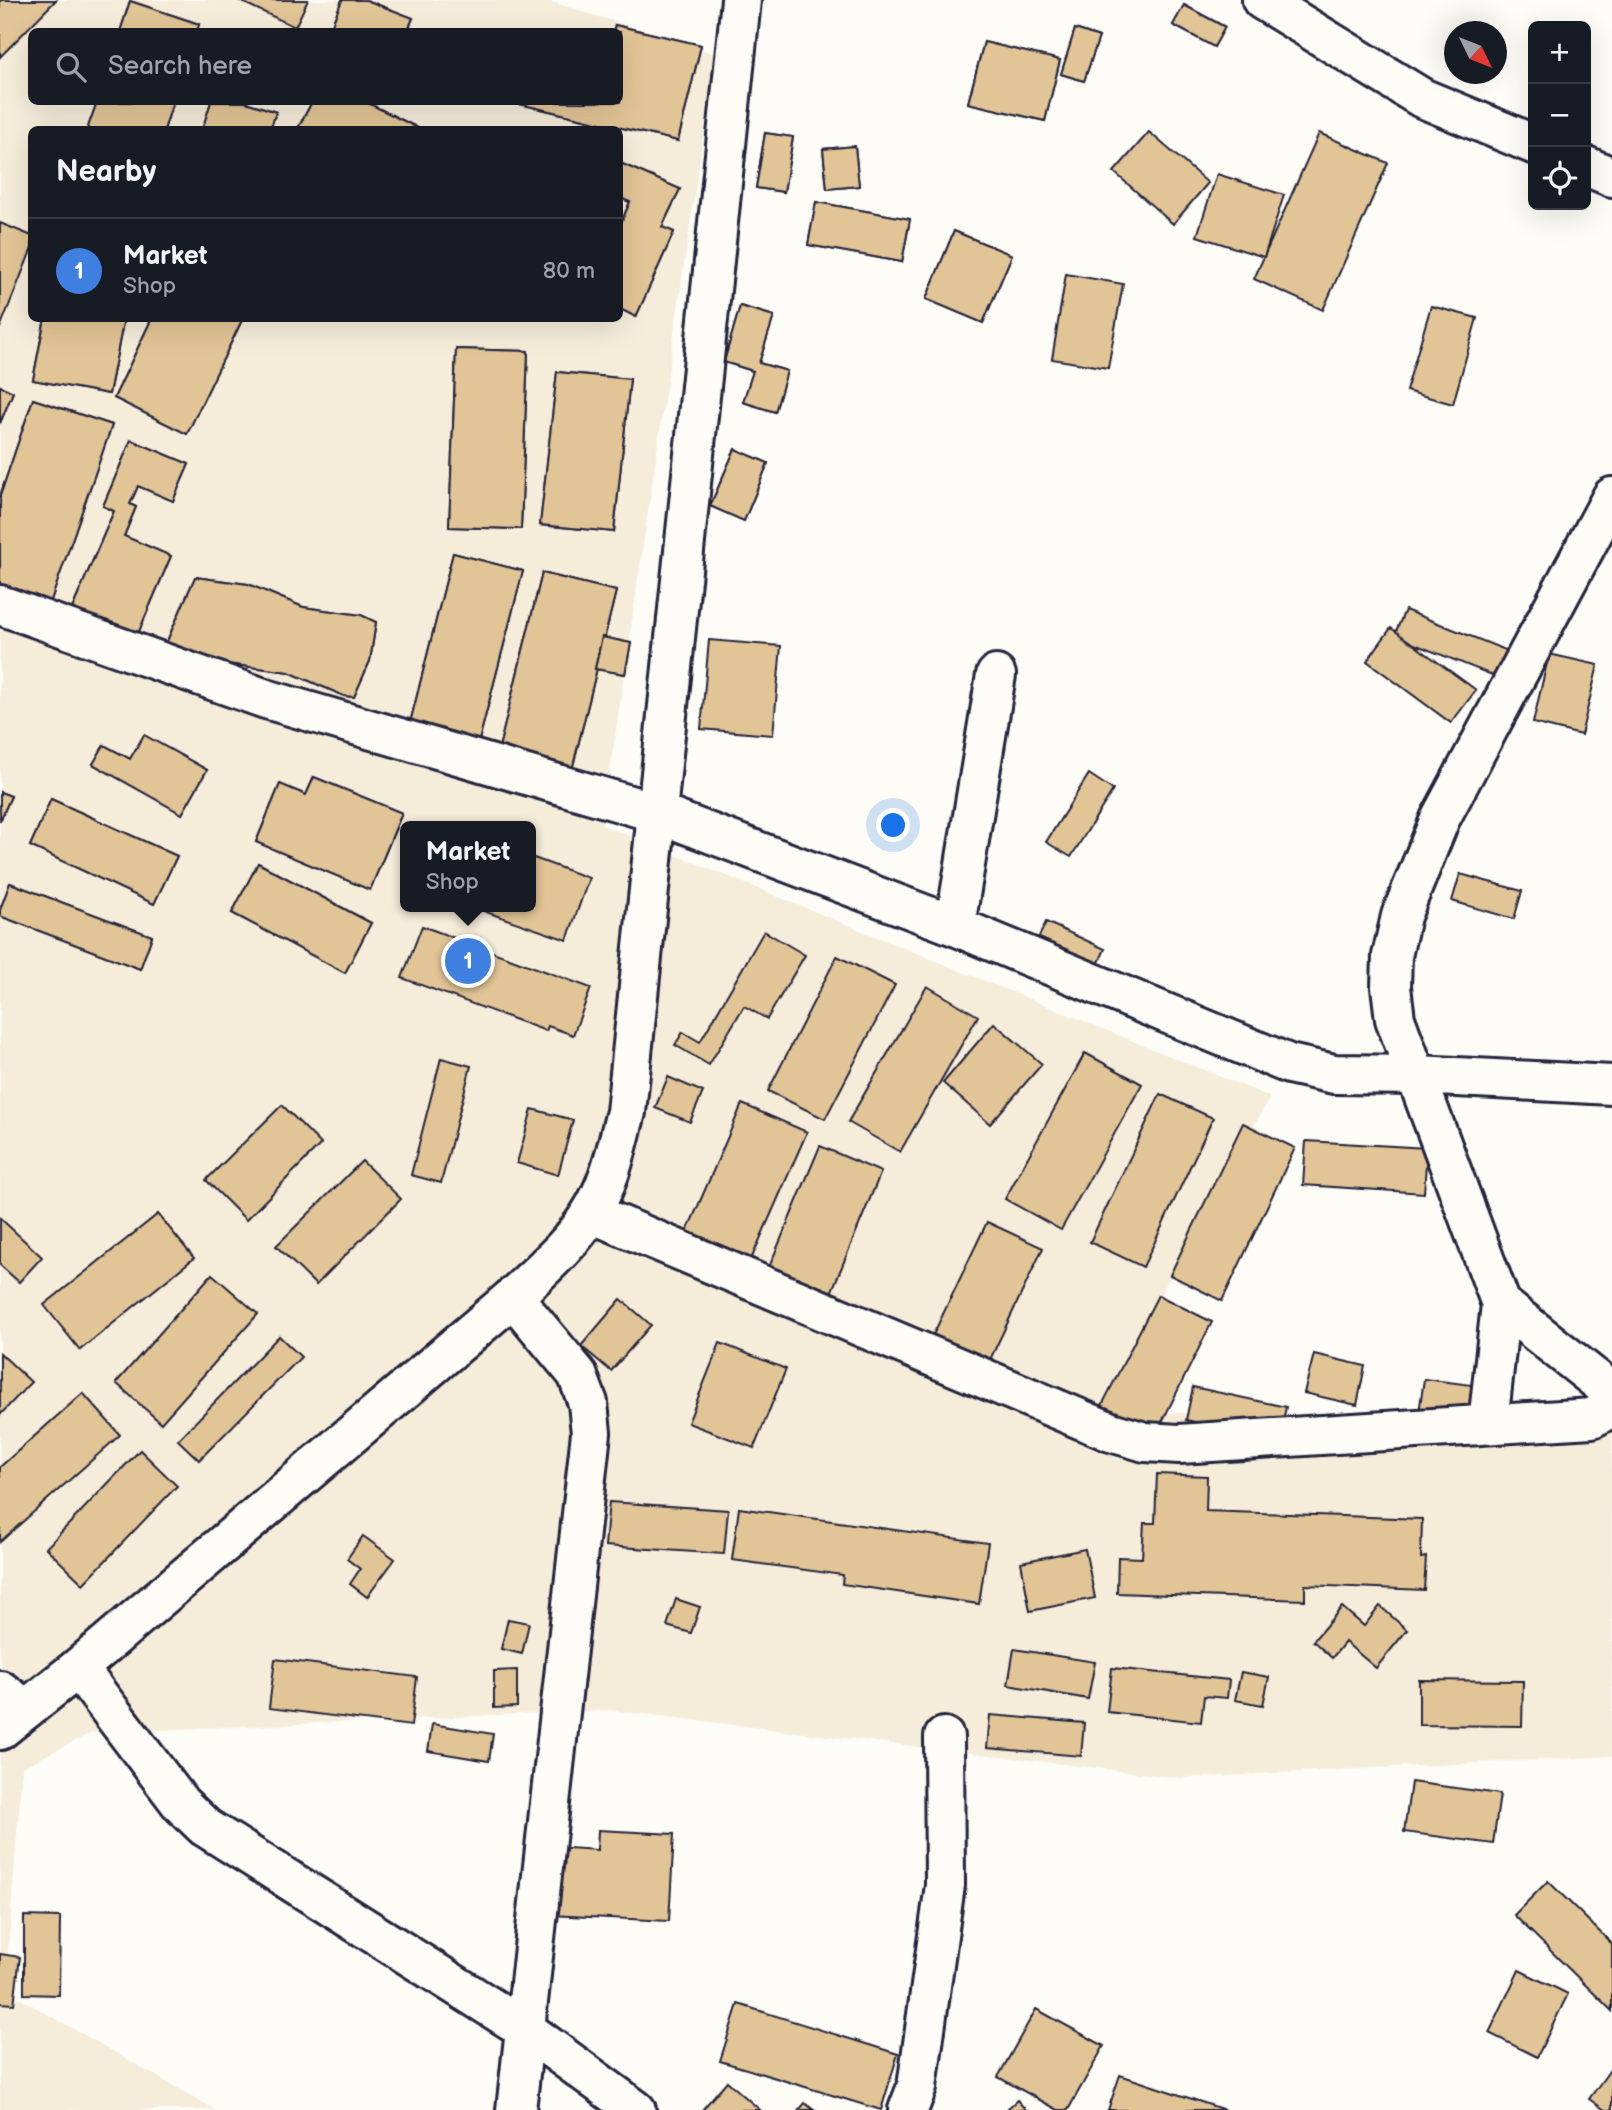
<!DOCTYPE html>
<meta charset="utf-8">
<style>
body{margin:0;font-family:"Balsamiq Sans",sans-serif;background:#242831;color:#f1f3f6}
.controls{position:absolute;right:21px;top:21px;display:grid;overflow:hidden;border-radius:10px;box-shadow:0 7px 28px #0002}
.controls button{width:63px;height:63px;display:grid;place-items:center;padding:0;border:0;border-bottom:2px solid #363941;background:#171b24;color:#f1f3f6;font:35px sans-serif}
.compass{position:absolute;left:1444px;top:21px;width:63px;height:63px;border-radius:50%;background:#171b24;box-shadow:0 7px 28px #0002;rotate:133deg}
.you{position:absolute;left:894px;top:826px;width:24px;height:24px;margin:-18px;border:5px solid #fff;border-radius:50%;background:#1a73e8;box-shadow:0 0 0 10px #1a73e833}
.badge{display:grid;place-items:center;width:46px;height:46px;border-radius:50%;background:#7c3aed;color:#fff;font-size:23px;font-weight:700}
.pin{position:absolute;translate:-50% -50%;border:4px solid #fff;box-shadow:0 2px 7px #0006}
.popup{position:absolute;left:400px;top:821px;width:136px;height:91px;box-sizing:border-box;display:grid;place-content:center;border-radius:10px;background:#171b24;filter:drop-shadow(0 2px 5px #0005);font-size:23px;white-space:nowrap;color:#9ea1a6}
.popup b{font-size:26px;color:#f1f3f6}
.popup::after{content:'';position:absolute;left:50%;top:100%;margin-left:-14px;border:14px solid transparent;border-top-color:#171b24}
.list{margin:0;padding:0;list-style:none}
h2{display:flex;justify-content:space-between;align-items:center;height:91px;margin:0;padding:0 28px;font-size:30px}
h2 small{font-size:23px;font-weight:400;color:#9ea1a6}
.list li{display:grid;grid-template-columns:46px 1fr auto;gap:21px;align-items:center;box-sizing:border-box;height:105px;padding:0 28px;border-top:2px solid #363941}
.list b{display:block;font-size:26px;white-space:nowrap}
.list p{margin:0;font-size:23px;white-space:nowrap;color:#9ea1a6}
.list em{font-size:23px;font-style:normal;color:#9ea1a6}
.icon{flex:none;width:38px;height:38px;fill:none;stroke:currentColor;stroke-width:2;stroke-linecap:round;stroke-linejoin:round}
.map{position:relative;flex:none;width:1612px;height:2110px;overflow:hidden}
.search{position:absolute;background:#171b24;box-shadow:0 7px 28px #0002;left:28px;top:28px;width:595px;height:77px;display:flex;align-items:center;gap:18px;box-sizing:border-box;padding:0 24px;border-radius:10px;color:#9ea1a6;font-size:26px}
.panel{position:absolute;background:#171b24;box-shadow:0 7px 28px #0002;left:28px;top:126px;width:595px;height:196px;border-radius:10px}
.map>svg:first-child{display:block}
</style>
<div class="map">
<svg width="1612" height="2110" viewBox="0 0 1612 2110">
<rect width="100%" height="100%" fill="#fdfcf7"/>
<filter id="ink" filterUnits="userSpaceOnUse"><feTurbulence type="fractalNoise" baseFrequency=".0143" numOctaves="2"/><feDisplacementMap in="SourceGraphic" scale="14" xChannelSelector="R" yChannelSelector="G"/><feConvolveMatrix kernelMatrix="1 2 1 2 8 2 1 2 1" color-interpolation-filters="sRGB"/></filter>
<g filter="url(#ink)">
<!-- built -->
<path fill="#f5ecda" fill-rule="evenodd" d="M0,0H546L715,54L602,825L1270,1097L1097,1409L1612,1432V1756L1181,1778L610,1710L91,1733L22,1767L5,1990L216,2110H0ZM32,32H620V102H32ZM32,130H620V318H32ZM405,826H531V907H405Z"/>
<!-- building -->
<g fill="#e2c596" stroke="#22223b" stroke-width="2">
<path d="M0,0H56L0,57Z"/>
<path d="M238,0H308L295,27Z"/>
<path d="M342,0H366L413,18L407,32H329Z"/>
<path d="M342,0H366L413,18L407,32H329Z"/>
<path d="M130,1L199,24L197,32H120Z"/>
<path d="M130,1L199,24L197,32H120Z"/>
<path d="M1184,5L1225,27L1214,47L1173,25Z"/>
<path d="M1184,5L1225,27L1214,47L1173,25Z"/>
<path d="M615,25L701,45L678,141L511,102H620V32H613Z"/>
<path d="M615,25L701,45L678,141L511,102H620V32H613Z"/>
<path d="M1075,29L1099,37L1084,81L1061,74Z"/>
<path d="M1075,29L1099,37L1084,81L1061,74Z"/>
<path d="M984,42L1060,60L1045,121L968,103Z"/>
<path d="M984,42L1060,60L1045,121L968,103Z"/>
<path d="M97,102H173L164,130H87Z"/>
<path d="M97,102H173L164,130H87Z"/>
<path d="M211,102H246L276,112L270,130H202Z"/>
<path d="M211,102H246L276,112L270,130H202Z"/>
<path d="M312,102H366L422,130H297Z"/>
<path d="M312,102H366L422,130H297Z"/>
<path d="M1149,132L1208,183L1173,224L1114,172Z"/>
<path d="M765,133L793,137L784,192L756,188Z"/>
<path d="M765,133L793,137L784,192L756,188Z"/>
<path d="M1319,133L1388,163L1323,310L1254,279Z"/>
<path d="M855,146L859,186L827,189L823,149Z"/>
<path d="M855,146L859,186L827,189L823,149Z"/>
<path d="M620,163L680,189L662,227L674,232L636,317L620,309V225L630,202L620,198Z"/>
<path d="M620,163L680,189L662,227L674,232L636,317L620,309V225L630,202L620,198Z"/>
<path d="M1217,174L1284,195L1264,257L1197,236Z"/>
<path d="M816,202L910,219L902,262L808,245Z"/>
<path d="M816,202L910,219L902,262L808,245Z"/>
<path d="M0,223L32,236V248L0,328Z"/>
<path d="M954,231L1012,255L983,323L926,299Z"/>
<path d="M954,231L1012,255L983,323L926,299Z"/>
<path d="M1066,274L1123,284L1108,368L1052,359Z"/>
<path d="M740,306L774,316L759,363L787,371L775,412L743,402L753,371L724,362Z"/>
<path d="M740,306L774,316L759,363L787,371L775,412L743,402L753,371L724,362Z"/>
<path d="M1431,306L1477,318L1453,404L1406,391Z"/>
<path d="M45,318H124L109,394L33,380Z"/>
<path d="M45,318H124L109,394L33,380Z"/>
<path d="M152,318H243L187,434L114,398Z"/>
<path d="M152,318H243L187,434L114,398Z"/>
<path d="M456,349L528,351L521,529L449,527Z"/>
<path d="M456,349L528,351L521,529L449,527Z"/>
<path d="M557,372L630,379L614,532L540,525Z"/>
<path d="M557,372L630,379L614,532L540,525Z"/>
<path d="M0,386L13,392L0,423Z"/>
<path d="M0,386L13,392L0,423Z"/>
<path d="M33,399L112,425L49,606L0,589V496Z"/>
<path d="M33,399L112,425L49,606L0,589V496Z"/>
<path d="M131,440L189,464L173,501L138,486L130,504L136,507L124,536L171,556L137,636L72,609L114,511L103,506Z"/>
<path d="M131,440L189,464L173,501L138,486L130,504L136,507L124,536L171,556L137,636L72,609L114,511L103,506Z"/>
<path d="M735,449L768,463L744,521L710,506Z"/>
<path d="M735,449L768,463L744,521L710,506Z"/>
<path d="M453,553L523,571L477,748L408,731Z"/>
<path d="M453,553L523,571L477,748L408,731Z"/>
<path d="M542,573L616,591L571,774L497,756Z"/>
<path d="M542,573L616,591L571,774L497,756Z"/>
<path d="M195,577L248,584L303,607L361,615L376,622L370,661L354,697L344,696L289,672L190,659L164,648Z"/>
<path d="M195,577L248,584L303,607L361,615L376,622L370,661L354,697L344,696L289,672L190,659L164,648Z"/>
<path d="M1405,610L1508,651L1497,677L1394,636Z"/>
<path d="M1391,628L1476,690L1451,723L1367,661Z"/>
<path d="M602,637L631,643L625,674L595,669Z"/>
<path d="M602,637L631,643L625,674L595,669Z"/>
<path d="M709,640L781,646L773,735L701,729Z"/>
<path d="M1549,654L1598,665L1581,735L1533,723Z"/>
<path d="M144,735L207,770L182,814L93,764L104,745L130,759Z"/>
<path d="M144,735L207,770L182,814L93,764L104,745L130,759Z"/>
<path d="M1089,774L1113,790L1071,857L1046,842Z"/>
<path d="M314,777L402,813L370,890L256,842L280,784L306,795Z"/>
<path d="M314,777L402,813L370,890L256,842L280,784L306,795Z"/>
<path d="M0,792L11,796L0,821Z"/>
<path d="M0,792L11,796L0,821Z"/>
<path d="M51,799L177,856L154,904L30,846Z"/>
<path d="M51,799L177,856L154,904L30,846Z"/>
<path d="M531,857L589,878L567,940L472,907H531Z"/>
<path d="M258,863L371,923L345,973L232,913Z"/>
<path d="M258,863L371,923L345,973L232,913Z"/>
<path d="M1460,874L1522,891L1514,919L1452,901Z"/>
<path d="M10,883L152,936L140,969L0,916V910Z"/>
<path d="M10,883L152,936L140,969L0,916V910Z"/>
<path d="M1046,922L1105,949L1096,969L1037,941Z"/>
<path d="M422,926L591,988L573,1035L548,1026L546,1031L402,978Z"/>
<path d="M764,931L805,955L767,1019L744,1006L709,1065L675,1045L683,1032L700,1042Z"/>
<path d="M837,956L895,985L825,1119L768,1091Z"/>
<path d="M927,986L978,1016L900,1152L848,1122Z"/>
<path d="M994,1023L1042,1064L990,1124L943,1083Z"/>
<path d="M1085,1053L1142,1084L1061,1230L1005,1199Z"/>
<path d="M441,1058L471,1066L441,1183L411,1175Z"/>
<path d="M668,1077L703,1092L690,1122L655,1108Z"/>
<path d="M1160,1094L1213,1118L1143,1267L1090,1242Z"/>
<path d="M742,1104L807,1132L743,1278L679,1250Z"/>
<path d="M282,1105L321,1144L246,1220L206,1180Z"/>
<path d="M532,1109L573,1120L558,1175L517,1163Z"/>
<path d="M1243,1123L1295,1148L1222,1301L1170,1275Z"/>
<path d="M1306,1141L1427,1148L1424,1193L1303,1185Z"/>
<path d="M820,1146L881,1172L824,1310L762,1284Z"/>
<path d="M362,1161L401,1199L316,1285L276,1246Z"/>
<path d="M158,1214L194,1258L80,1350L44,1305Z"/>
<path d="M0,1218L42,1257L19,1282L0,1265Z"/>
<path d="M987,1222L1043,1248L979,1383L923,1356Z"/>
<path d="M212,1274L258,1314L161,1423L116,1383Z"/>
<path d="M1158,1295L1212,1322L1155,1436L1100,1409Z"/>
<path d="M621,1299L651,1325L611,1371L581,1346Z"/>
<path d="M279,1336L301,1357L199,1460L178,1440Z"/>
<path d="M720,1343L786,1369L754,1448L688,1423Z"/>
<path d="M0,1353L31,1382L0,1415Z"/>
<path d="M1314,1354L1365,1366L1357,1405L1304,1393Z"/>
<path d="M1424,1379L1480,1386L1475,1427L1418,1419Z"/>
<path d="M1193,1387L1286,1407L1279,1440L1186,1420Z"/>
<path d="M83,1393L120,1435L0,1542V1467Z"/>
<path d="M140,1450L177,1486L83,1584L46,1548Z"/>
<path d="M1157,1474L1207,1476L1206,1511L1422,1519L1421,1558L1426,1557L1424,1590L1305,1585V1600L1117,1593L1118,1557L1142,1558L1144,1523H1155Z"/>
<path d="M609,1502L728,1510L724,1554L605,1546Z"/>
<path d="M739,1508L988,1543L979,1604L842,1584L843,1575L732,1560Z"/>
<path d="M363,1536L395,1559L367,1597L350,1584L360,1569L347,1559Z"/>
<path d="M1085,1549L1095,1598L1030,1611L1021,1562Z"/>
<path d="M676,1599L700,1607L691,1633L667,1626Z"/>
<path d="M1380,1606L1407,1630L1376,1668L1345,1642L1332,1658L1313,1641L1342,1607L1364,1626Z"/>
<path d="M508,1619L529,1623L522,1654L501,1649Z"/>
<path d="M1014,1649L1095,1662L1088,1699L1008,1685Z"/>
<path d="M275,1659L417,1677L411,1726L269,1708Z"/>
<path d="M1112,1668L1229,1680L1227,1698L1204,1696L1201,1722L1107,1712Z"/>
<path d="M517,1670V1707L494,1708V1671Z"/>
<path d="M1241,1672L1269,1677L1263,1705L1235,1700Z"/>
<path d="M1419,1680L1523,1681L1522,1726L1419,1725Z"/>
<path d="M990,1715L1084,1723L1081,1756L987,1748Z"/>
<path d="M432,1724L493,1734L489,1761L428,1751Z"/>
<path d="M1411,1782L1500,1794L1493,1844L1404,1832Z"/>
<path d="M598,1830L674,1834L669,1921L550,1915L554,1847L597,1850Z"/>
<path d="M1548,1881L1612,1944V2011L1514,1915Z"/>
<path d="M24,1916L60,1917L59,1995L24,1994Z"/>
<path d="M0,1954L20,1957L14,2004L0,2003Z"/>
<path d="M1519,1970L1568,1994L1537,2057L1489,2033Z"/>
<path d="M738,2004L898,2054L881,2110L720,2061Z"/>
<path d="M1036,2009L1104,2046L1068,2110H1058L998,2077Z"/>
<path d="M1612,2067V2110H1605L1589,2099Z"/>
<path d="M1120,2075L1225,2110H1108Z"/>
<path d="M727,2081L760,2110H702Z"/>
<path d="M1017,2100L1026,2110H1006Z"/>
<path d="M805,2103L814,2110H799Z"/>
</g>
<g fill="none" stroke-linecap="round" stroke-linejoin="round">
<defs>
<g id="minor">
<path d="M1262,0L1422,98L1533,144"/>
<path d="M1586,166L1612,177"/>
<path d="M0,605L266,699L657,813L955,926L1289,1064L1334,1074L1417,1075L1612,1085"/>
<path d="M955,926L996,675"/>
<path d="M591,1213L1111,1432L1145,1442L1179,1444L1592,1418L1612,1407"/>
<path d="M513,1297L577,1374L588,1403L591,1433L516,2110"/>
<path d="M1501,1304L1612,1392"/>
<path d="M1488,1424L1501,1304L1395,1019L1391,987L1392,956L1401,916L1440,819L1612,497"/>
<path d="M78,1668L181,1804L205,1827L525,2029L636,2110"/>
<path d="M0,1690L26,1709"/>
<path d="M0,1730L78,1668L513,1297C540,1271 570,1246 590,1214C610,1184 617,1146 626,1112L741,0"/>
<path d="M908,2110L917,2087L945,1885L944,1737"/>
</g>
</defs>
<!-- minor casing -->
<use href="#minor" stroke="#22223b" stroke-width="44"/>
<!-- minor -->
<use href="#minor" stroke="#fdfcf7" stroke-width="38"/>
</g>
</g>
</svg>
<div class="controls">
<button>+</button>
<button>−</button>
<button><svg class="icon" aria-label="locate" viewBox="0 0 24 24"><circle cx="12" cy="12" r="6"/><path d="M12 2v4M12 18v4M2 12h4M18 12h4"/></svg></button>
</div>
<svg class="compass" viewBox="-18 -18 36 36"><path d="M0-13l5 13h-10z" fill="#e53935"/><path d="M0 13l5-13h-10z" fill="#9ea1a6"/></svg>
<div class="you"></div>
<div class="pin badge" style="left:468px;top:961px;background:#3f7fe0">1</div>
<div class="popup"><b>Market</b>Shop</div>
<div class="search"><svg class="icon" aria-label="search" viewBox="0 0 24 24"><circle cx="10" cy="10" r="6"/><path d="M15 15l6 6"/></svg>Search here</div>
<section class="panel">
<h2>Nearby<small></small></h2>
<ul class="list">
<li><span class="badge" style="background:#3f7fe0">1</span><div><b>Market</b><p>Shop</p></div><em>80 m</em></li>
</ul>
</section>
</div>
